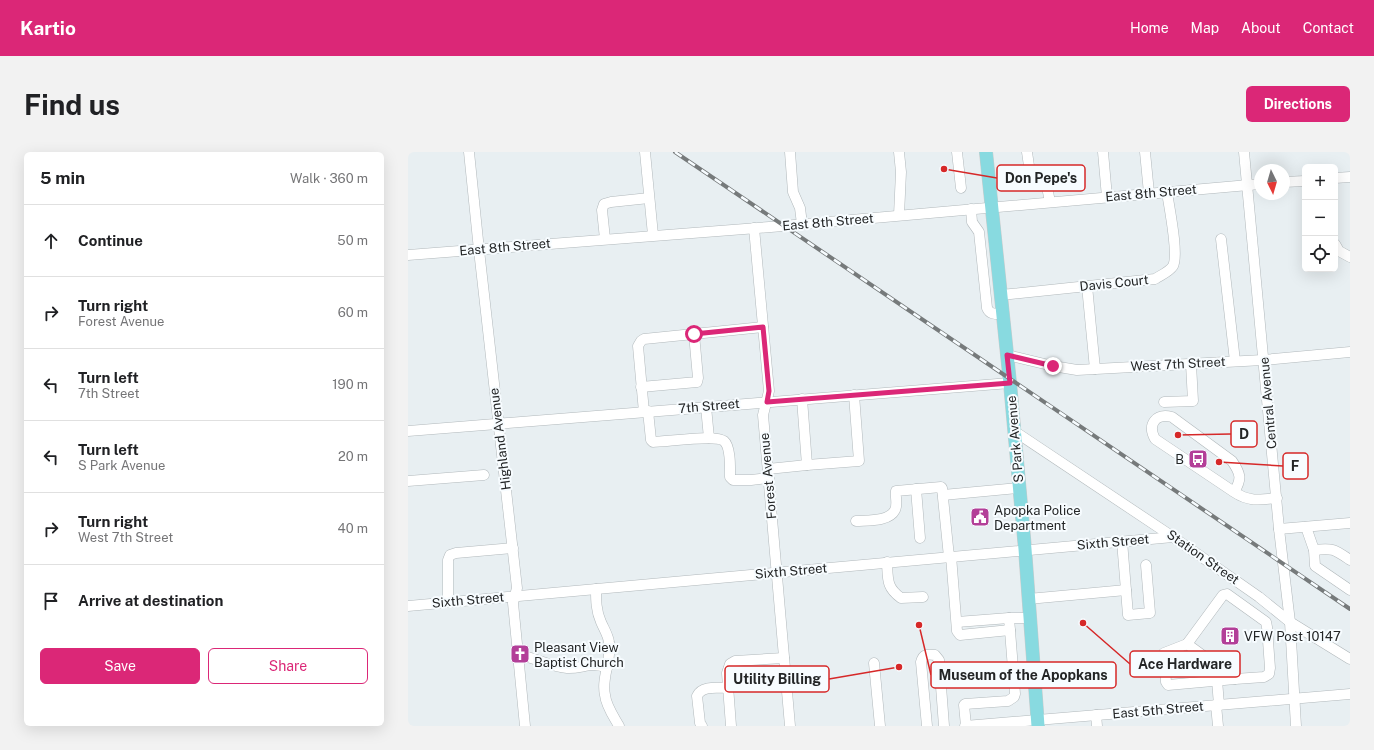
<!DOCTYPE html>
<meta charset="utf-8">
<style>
body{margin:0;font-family:"Public Sans",sans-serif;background:#f2f2f2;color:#202124}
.controls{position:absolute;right:12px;top:12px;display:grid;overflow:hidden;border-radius:6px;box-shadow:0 4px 16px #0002}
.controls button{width:36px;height:36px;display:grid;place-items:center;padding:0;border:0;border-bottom:1px solid #e0e0e0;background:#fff;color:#202124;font:20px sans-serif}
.compass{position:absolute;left:846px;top:12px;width:36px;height:36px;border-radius:50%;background:#fff;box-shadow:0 4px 16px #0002;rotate:175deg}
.stop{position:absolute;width:12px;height:12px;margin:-9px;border:3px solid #db2777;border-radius:50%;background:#fff}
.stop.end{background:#db2777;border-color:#fff;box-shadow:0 1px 4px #0008}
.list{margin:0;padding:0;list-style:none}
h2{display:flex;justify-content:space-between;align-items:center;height:52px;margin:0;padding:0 16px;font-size:17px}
h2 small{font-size:13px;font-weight:400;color:#757577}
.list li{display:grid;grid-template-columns:26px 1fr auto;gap:12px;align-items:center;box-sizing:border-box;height:72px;padding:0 16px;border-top:1px solid #e0e0e0}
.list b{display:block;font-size:15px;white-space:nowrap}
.list p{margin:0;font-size:13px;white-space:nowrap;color:#757577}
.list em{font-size:13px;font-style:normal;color:#757577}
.actions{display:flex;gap:8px;padding:12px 16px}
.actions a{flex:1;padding:9px 0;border:1px solid #db2777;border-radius:6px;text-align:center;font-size:14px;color:#db2777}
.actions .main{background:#db2777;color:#fff}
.icon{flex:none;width:22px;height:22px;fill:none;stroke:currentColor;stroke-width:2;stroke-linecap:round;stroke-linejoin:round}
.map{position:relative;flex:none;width:942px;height:574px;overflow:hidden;border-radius:6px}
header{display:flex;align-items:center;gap:24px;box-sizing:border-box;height:56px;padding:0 20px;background:#db2777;color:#fff}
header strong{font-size:19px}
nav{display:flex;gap:22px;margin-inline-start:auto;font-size:14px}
.intro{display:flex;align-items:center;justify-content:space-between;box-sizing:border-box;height:96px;padding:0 24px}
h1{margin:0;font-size:28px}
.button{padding:10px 18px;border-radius:6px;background:#db2777;color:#fff;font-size:14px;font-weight:700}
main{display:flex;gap:24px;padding:0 24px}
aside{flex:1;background:#fff;border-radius:6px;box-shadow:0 4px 16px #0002}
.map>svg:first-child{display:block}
</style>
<header>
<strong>Kartio</strong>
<nav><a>Home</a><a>Map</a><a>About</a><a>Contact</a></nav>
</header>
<div class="intro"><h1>Find us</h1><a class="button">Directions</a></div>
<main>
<aside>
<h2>5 min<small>Walk · 360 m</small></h2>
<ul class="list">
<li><svg class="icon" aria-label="ahead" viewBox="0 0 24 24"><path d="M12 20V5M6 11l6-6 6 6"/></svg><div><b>Continue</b></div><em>50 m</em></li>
<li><svg class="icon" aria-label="right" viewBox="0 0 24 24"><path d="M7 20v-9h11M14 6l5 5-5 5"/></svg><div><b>Turn right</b><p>Forest Avenue</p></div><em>60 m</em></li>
<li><svg class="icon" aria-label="left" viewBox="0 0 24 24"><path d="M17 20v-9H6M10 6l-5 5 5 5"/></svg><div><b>Turn left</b><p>7th Street</p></div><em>190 m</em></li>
<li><svg class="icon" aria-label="left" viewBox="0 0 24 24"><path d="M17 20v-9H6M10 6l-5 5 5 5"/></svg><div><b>Turn left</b><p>S Park Avenue</p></div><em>20 m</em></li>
<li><svg class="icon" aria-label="right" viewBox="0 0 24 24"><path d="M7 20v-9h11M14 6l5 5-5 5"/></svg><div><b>Turn right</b><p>West 7th Street</p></div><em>40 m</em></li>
<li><svg class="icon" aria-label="arrive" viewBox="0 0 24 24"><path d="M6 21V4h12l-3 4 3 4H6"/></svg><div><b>Arrive at destination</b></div></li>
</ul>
<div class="actions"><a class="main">Save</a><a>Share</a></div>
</aside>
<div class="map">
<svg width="942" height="574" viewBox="0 0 942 574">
<rect width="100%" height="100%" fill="#e8eff2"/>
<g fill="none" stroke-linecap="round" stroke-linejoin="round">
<defs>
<g id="minor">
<path d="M61,0L71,98L109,436L105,451L117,574"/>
<path d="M237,0L245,83"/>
<path d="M382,0L385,40L392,56L394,72"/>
<path d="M549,0L553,36"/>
<path d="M619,0L622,21L624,24L636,31L639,35L642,50"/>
<path d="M695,0L699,45"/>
<path d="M737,0L741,41"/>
<path d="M836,0L871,377L882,470L888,574"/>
<path d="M927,26L942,25"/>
<path d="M876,30L897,29"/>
<path d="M563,57L564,70L571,80L579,156C582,163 588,162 595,162"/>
<path d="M491,63L493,20L491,0"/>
<path d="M346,76L361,239L355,263L382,574"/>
<path d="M197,87L194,58L196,52L203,50L241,46"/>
<path d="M813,87L827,209"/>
<path d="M927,92L931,99L942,105"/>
<path d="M0,103L375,74L852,32"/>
<path d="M679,134L687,217"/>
<path d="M593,143L747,127C753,123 761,120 765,114C771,102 761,55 759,40"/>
<path d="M599,203L645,214L669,218L855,208L942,200"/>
<path d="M233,235L289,230L290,226L286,182"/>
<path d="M756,250L785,249L783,212"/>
<path d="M298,255L301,286"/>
<path d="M240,259L243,288L245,290C258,290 308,282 316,289C323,295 322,317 322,325L325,328H343L361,326"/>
<path d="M236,260L230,194L233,189L236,187L355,175"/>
<path d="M0,279L602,231"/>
<path d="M606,279L765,385L851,445L882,470L942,507"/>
<path d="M399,313L451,309L446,243"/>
<path d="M360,317L399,313L394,247"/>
<path d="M0,329L76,323"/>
<path d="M508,337L512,386"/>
<path d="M826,340C834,327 833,322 824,309L764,265C748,261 739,272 747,287L826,340C841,350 852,348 869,346"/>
<path d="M535,343L611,336"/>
<path d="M448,369C459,368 481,370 487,358C490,352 487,345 488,339L533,335L534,336L541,405"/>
<path d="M898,375L906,398L907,414L942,438"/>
<path d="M871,377L942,371"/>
<path d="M714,389L720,463L742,461L738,413"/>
<path d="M906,398C925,396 926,397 942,408"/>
<path d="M543,404L549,479L552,483L602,478"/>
<path d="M479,410C480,427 478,435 493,446L515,445"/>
<path d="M188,437C188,448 188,459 193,470C196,477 200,483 201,490C204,508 193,526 197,543C198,554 206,565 211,574"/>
<path d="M819,442L858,470L859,475L862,516L861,522L856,525L827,527L779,492L815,443Z"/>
<path d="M620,447L718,438"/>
<path d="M40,450V408L42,403L48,401L105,396"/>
<path d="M0,454L765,385"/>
<path d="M549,470L601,466"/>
<path d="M779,492L756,501L758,530L760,533L827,527"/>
<path d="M110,503C127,505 142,515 159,516C174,517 183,509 199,516"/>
<path d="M466,511L472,574"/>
<path d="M809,528L811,553"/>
<path d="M808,553L810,574"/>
<path d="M688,563L689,574"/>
<path d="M294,574L292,571L289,544C294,533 310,536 320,536"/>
<path d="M323,574L319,521L322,512L327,509L376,506"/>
<path d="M519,574L513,510C515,502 519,502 527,503L531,508L536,574"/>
<path d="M557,574L942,542"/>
<path d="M558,574L556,553L557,552L600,549L606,545L607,542L601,466H621"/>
</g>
<path id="major" d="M578,0L602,231L617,397L630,574"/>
</defs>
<!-- minor casing -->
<use href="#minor" stroke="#b1b8bb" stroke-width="11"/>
<!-- major casing -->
<use href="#major" stroke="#cacbcb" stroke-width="14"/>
<!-- minor -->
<use href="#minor" stroke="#fff" stroke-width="10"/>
<!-- major -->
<use href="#major" stroke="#88dae0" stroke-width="13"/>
<defs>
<path id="rail" d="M267,0L942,457"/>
</defs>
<!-- rail casing -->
<use href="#rail" stroke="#767a7b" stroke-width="4"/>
<!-- rail -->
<use href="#rail" stroke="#f7fcff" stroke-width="2.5" stroke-dasharray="8" stroke-linecap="butt"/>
</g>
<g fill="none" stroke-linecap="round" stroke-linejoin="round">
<!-- route -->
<path stroke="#db2777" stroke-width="5" d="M286,182L355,175L361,239L359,250L602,231L599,203L645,214"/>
</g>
<!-- icons -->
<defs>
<symbol id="bus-square" viewBox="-11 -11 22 22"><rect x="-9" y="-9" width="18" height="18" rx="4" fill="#b33f98" stroke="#f7fcff"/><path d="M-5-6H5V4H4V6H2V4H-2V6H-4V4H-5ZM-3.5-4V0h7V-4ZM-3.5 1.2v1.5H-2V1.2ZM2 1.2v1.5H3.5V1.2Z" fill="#fff"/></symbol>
<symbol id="civic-square" viewBox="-11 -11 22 22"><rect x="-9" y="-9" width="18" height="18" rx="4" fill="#b33f98" stroke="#f7fcff"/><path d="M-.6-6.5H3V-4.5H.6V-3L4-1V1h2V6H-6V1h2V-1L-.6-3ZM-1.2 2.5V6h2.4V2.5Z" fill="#fff"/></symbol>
<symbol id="building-square" viewBox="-11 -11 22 22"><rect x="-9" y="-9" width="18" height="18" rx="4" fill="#b33f98" stroke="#f7fcff"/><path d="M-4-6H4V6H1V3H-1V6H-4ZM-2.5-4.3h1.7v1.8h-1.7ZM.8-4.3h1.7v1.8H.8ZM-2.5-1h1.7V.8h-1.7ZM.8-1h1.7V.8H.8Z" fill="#fff"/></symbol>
<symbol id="church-square" viewBox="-11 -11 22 22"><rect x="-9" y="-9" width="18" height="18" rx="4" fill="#b33f98" stroke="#f7fcff"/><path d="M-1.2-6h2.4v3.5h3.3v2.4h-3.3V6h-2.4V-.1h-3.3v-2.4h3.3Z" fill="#fff"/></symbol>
</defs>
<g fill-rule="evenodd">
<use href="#bus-square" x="779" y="296" width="22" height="22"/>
<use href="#civic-square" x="561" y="354" width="22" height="22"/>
<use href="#building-square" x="811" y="473" width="22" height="22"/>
<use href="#church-square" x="101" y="491" width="22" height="22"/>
</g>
<g text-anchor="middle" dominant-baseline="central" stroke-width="4" stroke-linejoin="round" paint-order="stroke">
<!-- street labels -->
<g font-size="13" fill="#232526" stroke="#f7fcff">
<text transform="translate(743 41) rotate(-5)">East 8th Street</text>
<text transform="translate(420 70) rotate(-5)">East 8th Street</text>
<text transform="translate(97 95) rotate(-5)">East 8th Street</text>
<text transform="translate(706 131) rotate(-6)">Davis Court</text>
<text transform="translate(770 212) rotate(-3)">West 7th Street</text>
<text transform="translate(860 251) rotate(-95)">Central Avenue</text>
<text transform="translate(301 254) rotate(-5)">7th Street</text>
<text transform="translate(92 287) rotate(-97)">Highland Avenue</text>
<text transform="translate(607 287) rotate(-95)">S Park Avenue</text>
<text transform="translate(360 324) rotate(-95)">Forest Avenue</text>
<text transform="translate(705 390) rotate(-5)">Sixth Street</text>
<text transform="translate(795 405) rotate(35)">Station Street</text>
<text transform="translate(383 419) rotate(-5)">Sixth Street</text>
<text transform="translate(60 448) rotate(-5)">Sixth Street</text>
<text transform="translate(750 558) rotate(-5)">East 5th Street</text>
</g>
<!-- poi labels -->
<g font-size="13" fill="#232526" stroke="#f7fcff" text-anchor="start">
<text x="776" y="307" text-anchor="end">B</text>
<text x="586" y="358">Apopka Police<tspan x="586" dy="15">Department</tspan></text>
<text x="836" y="484">VFW Post 10147</text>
<text x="126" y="495">Pleasant View<tspan x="126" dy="15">Baptist Church</tspan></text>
</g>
</g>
<!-- callouts -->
<path fill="none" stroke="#d62828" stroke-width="1.5" d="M536 17L589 26M770 283L823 282M811 310L875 314M675 471L722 512M511 473L523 523M491 515L421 527"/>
<g fill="#d62828" stroke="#f7fcff" stroke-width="1.5">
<circle cx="536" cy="17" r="4"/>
<circle cx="770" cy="283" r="4"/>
<circle cx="811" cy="310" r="4"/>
<circle cx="675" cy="471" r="4"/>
<circle cx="511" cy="473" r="4"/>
<circle cx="491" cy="515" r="4"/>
</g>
<g fill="#f7fcff" stroke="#d62828" stroke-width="1.5">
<rect x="589" y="13" width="88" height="26" rx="4"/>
<rect x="823" y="269" width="26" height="26" rx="4"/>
<rect x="875" y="301" width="25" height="26" rx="4"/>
<rect x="722" y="499" width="110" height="26" rx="4"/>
<rect x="523" y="510" width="185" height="26" rx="4"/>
<rect x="317" y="514" width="104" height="26" rx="4"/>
</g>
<g font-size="14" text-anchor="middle" font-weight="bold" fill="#232526">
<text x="633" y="31">Don Pepe's</text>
<text x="836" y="287">D</text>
<text x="887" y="319">F</text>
<text x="777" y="517">Ace Hardware</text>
<text x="615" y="528">Museum of the Apopkans</text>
<text x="369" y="532">Utility Billing</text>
</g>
</svg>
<div class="controls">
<button>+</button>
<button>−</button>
<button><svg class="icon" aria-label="locate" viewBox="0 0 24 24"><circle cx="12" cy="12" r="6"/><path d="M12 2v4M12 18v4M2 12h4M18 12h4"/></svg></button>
</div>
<svg class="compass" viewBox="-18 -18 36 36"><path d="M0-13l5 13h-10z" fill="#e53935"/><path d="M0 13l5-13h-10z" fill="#757577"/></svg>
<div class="stop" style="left:286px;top:182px"></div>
<div class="stop end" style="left:645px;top:214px"></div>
</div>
</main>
